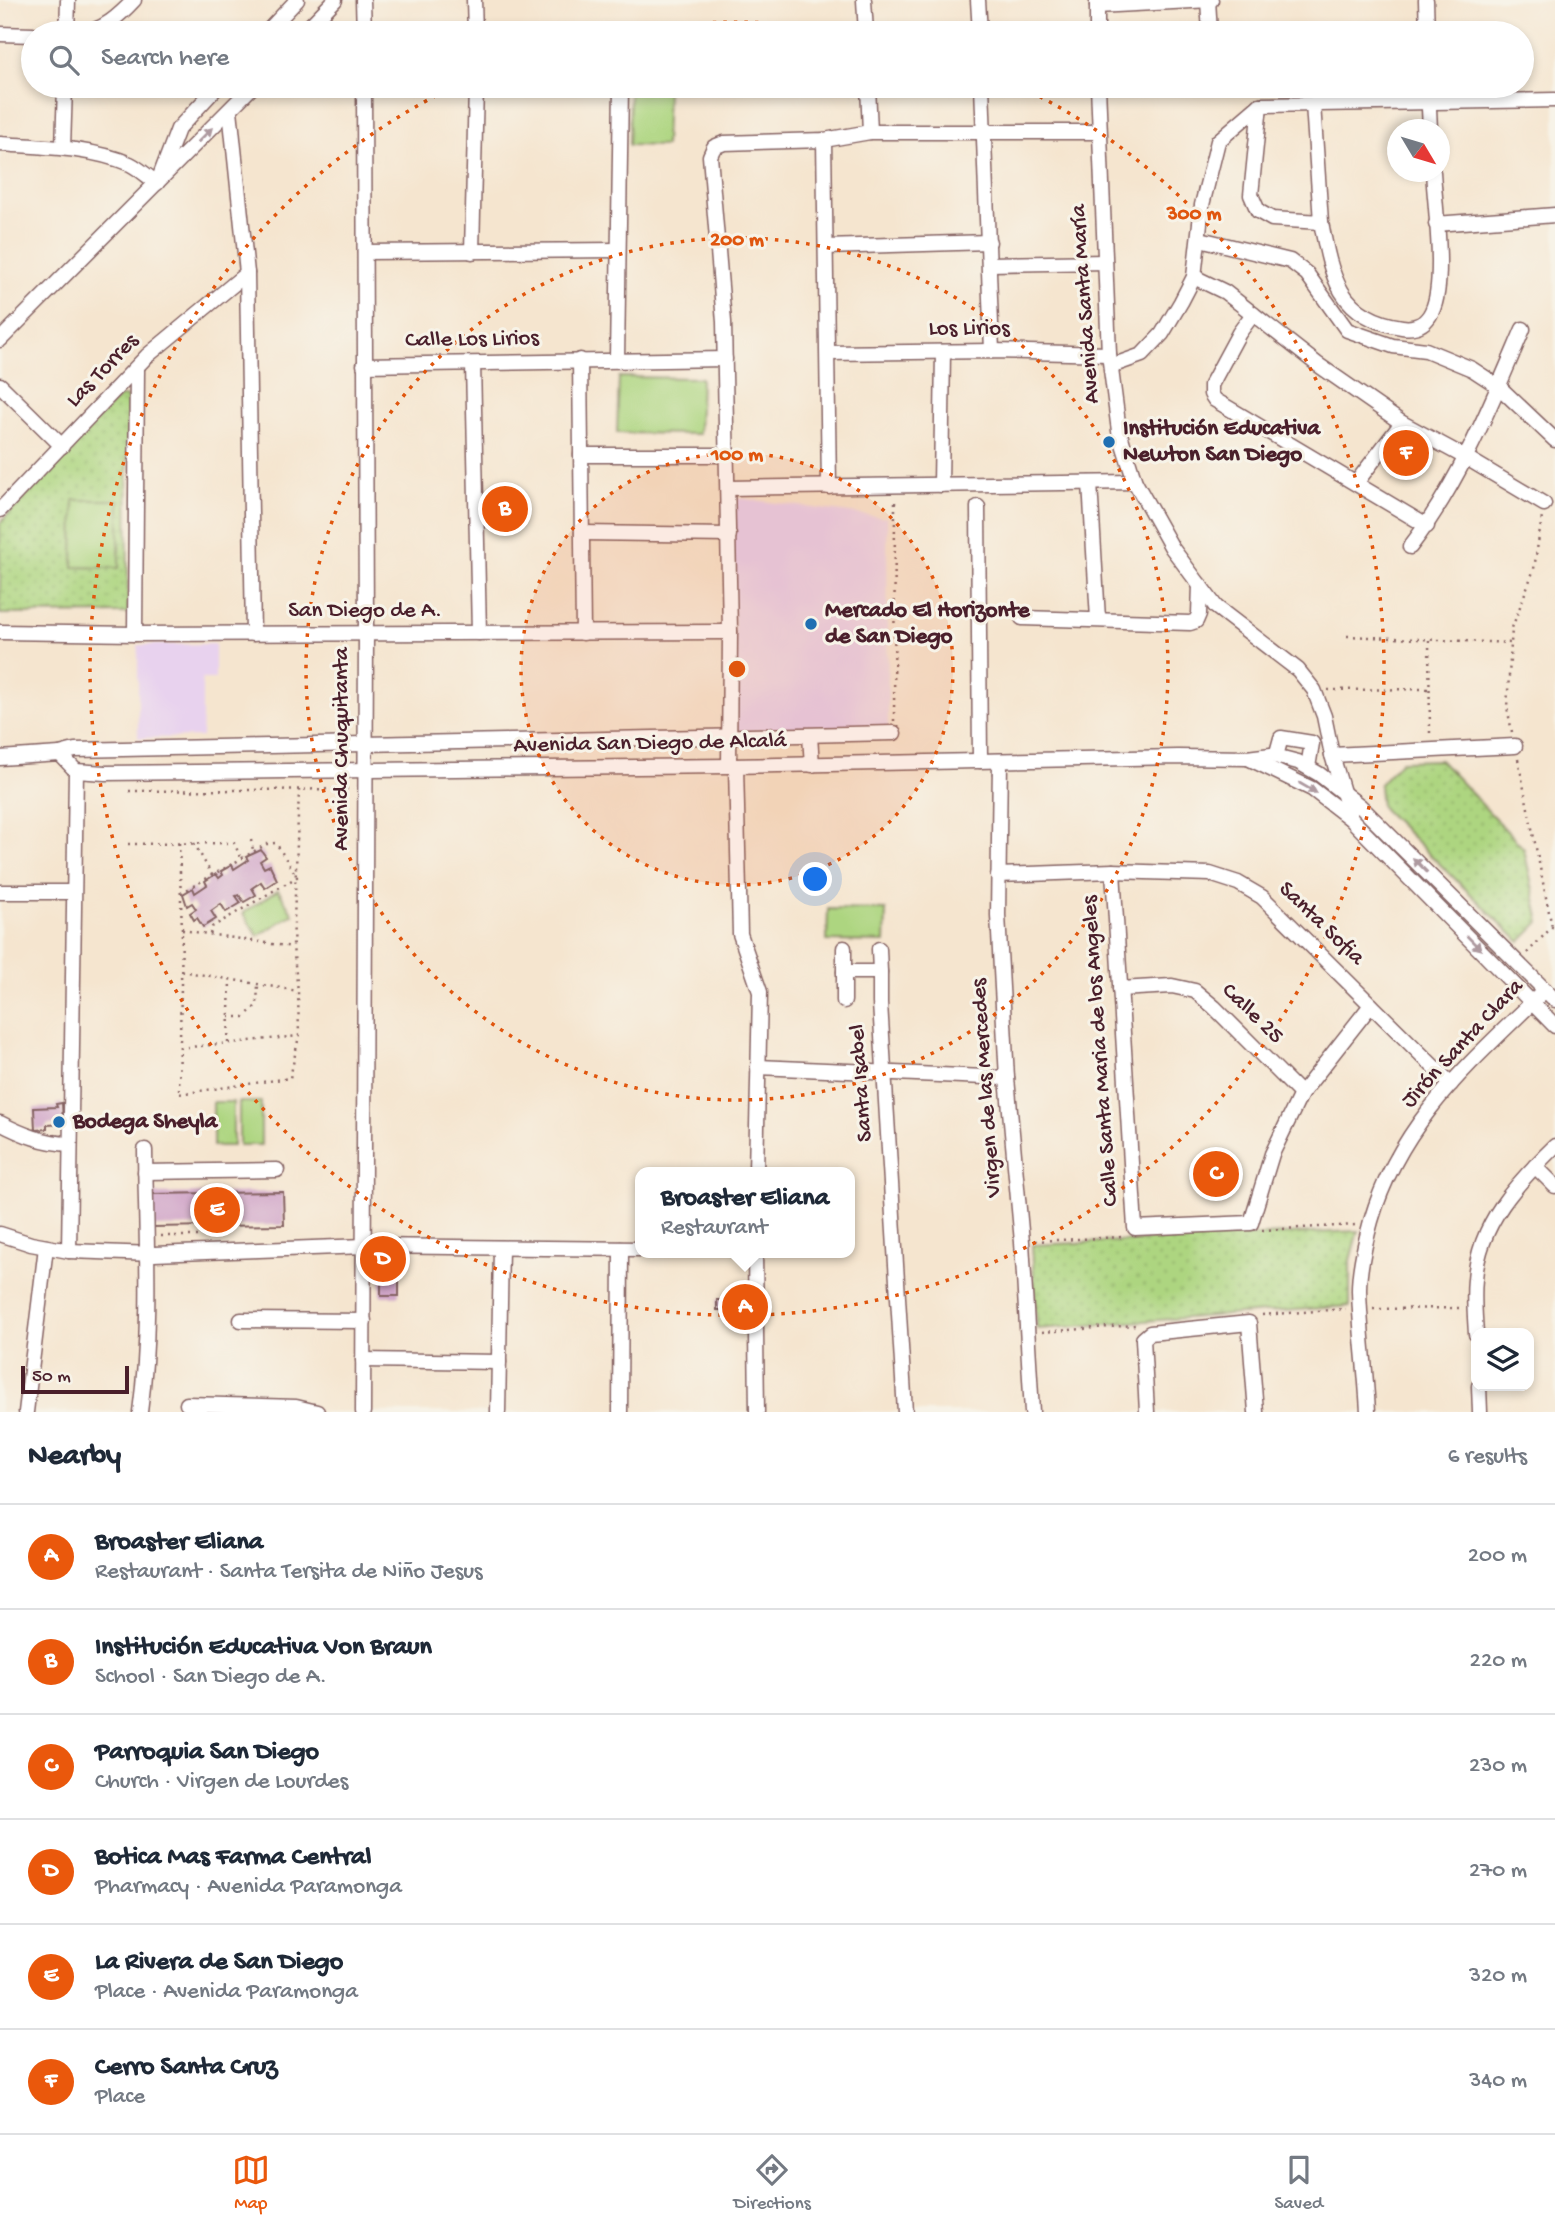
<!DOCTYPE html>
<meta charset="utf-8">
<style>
body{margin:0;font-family:"Gochi Hand",sans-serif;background:#f2f2f3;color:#1f2937}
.controls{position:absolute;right:21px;bottom:21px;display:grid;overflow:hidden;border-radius:14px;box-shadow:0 4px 10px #0003}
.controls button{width:63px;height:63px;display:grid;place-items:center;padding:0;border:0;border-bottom:2px solid #e0e1e3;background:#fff;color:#1f2937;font:35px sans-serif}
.compass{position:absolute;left:1387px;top:119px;width:63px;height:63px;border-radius:50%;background:#fff;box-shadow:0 4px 10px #0003;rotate:128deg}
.scale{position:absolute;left:21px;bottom:18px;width:108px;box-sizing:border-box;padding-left:7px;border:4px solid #4a1f2b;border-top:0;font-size:19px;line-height:24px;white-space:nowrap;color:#4a1f2b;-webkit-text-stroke:5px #f7f3e8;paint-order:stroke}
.you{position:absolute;left:816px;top:880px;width:24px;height:24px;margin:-18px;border:5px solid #fff;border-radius:50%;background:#1a73e8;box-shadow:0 0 0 10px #1a73e833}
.badge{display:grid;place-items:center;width:46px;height:46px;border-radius:50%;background:#ea580c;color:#fff;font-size:23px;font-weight:700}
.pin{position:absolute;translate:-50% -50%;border:4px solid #fff;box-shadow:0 2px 7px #0006}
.popup{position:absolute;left:635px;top:1167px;width:220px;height:91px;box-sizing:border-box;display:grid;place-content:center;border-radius:14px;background:#fff;filter:drop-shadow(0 2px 5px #0005);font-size:23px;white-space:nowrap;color:#747a83}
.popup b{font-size:26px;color:#1f2937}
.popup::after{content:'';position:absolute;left:50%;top:100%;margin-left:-14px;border:14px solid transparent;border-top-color:#fff}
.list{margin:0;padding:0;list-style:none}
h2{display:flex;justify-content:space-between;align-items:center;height:91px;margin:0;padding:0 28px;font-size:30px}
h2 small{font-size:23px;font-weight:400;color:#747a83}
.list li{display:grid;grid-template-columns:46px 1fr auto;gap:21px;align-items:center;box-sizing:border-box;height:105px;padding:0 28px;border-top:2px solid #e0e1e3}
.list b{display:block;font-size:26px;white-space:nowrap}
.list p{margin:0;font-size:23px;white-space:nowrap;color:#747a83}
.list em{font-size:23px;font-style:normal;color:#747a83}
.icon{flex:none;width:38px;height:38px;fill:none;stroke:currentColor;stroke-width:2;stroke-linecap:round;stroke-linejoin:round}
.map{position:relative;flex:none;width:1555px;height:1412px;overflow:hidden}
.search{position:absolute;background:#fff;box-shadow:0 4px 10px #0003;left:21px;right:21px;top:21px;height:77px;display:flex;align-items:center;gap:18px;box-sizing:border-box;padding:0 24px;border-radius:38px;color:#747a83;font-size:26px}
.sheet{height:721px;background:#fff}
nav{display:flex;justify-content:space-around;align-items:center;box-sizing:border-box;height:98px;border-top:2px solid #e0e1e3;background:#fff;font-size:19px;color:#747a83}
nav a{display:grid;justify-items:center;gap:4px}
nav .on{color:#ea580c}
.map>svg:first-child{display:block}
</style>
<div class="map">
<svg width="1555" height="1412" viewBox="0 0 1555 1412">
<defs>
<pattern id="green-dots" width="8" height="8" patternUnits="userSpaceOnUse" patternTransform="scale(1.75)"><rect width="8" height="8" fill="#add580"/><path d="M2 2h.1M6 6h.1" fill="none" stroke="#96b66f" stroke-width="1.8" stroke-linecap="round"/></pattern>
</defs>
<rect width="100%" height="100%" fill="#f7f3e8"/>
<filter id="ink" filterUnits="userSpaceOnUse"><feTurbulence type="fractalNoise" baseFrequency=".0143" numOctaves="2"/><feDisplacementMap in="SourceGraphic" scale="14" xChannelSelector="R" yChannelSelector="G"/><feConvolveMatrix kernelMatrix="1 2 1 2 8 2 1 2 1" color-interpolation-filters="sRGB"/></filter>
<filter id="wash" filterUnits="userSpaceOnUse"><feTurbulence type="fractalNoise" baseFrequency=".00686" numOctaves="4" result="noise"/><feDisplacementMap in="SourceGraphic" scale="28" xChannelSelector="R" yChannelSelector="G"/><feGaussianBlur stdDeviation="1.57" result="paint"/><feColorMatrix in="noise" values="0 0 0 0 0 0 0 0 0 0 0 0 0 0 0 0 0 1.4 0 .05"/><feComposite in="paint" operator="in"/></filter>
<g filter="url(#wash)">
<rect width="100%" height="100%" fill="#f5e5cf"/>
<!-- built -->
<g fill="#e8d2ee">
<path d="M732,497L887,518L888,730L736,731Z"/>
<path d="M215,644V679H202V737L138,738V645Z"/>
</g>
<!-- green -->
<g fill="url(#green-dots)" stroke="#7c7a56" stroke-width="2">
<path d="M119,397H127L128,613L0,614V523Z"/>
<path d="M1440,760L1524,849L1540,922L1520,942L1381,807L1379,785L1401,761Z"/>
<path d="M1358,1231L1350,1260V1306L1037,1329L1032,1245Z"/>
</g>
<!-- pitch -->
<g fill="#add580" stroke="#7c7a56" stroke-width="2">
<path d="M630,89L667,90L665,146L629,145Z"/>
<path d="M619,377L701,378L699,434L617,433Z"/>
<path d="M74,500H119V568L73,567Z"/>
<path d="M278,890L293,914L258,936L243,913Z"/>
<path d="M828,909L886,910L885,942L827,941Z"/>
<rect x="213" y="1102" width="20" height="44"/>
<rect x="239" y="1102" width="22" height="43"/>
</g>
<g id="blocks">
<!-- building -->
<g fill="#cfa2c7">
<path d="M261,850L266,857L260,861L264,868L270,865L277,880L265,888L261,882L252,888L256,895L244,902L239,895L236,896L241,903L226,912L221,904L211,911L216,919L203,927L197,918L194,920L190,913L196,909L192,903L187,906L183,894L193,888L195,893L207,885L205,881L216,874L219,878L223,875L221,871L232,865L234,869L248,860L246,857Z"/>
<path d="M62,1103L63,1124L47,1125V1129L35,1130L34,1108L57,1107L56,1104Z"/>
<path d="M283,1192L284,1225L151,1227V1194Z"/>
<rect x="381" y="1255" width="18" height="41"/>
<path d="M717,1300H747V1317H737V1310H717Z"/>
</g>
</g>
</g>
<g filter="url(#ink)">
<use href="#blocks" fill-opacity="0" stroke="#866464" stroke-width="2"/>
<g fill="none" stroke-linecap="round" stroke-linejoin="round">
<defs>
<g id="minor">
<path d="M363,0L364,33"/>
<path d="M474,0L475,33"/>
<path d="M864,0L866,33"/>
<path d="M978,0L980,33"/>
<path d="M1097,0V33"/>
<path d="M1208,0L1210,33"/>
<path d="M1426,0L1427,33"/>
<path d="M1097,6L1211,0"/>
<path d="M67,33L68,0"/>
<path d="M81,33C103,31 120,15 134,0"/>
<path d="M266,33L297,0"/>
<path d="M303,33L335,0"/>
<path d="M0,34L33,35"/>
<path d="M868,86L870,132"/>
<path d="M982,86L992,351"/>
<path d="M1098,86L1109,354L1119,431L1135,482L1172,548L1216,607L1298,670L1314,690L1324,716L1332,755L1351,819"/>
<path d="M1428,86L1430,130"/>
<path d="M1260,105L1251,195L1258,211L1272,219L1321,222L1313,104"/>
<path d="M230,110L247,273L253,634"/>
<path d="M824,140L829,487"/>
<path d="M0,144C42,147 90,147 130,164C140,169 148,177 157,183"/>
<path d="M63,148L65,86"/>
<path d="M159,179L178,129L218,86"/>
<path d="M1321,222C1331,276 1339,318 1402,327C1416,329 1426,324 1432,311C1446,282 1435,206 1433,172"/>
<path d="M1436,224L1555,215"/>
<path d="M1200,239L1290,261L1307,274L1347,330L1393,346L1426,350L1472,369L1498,386L1555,440"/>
<path d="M826,247L989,242"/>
<path d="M365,252L618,250"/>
<path d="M472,252L476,86"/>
<path d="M990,264L1105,262"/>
<path d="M1194,277L1225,292L1317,364L1402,423L1465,457L1544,504"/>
<path d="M1253,314L1239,333L1211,385V394L1215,400L1427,526"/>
<path d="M0,340L253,86"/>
<path d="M828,353L992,351L1109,354"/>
<path d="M580,360L583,633"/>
<path d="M617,360L621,86"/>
<path d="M473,364L479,633"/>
<path d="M364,365L725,359"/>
<path d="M1111,366L1142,355L1162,334L1181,302L1194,277L1202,205L1218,141L1260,105L1555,100"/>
<path d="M0,385L62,446"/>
<path d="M581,455H727"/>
<path d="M1090,483L1098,619"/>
<path d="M1356,483L1402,423"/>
<path d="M941,485L943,352"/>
<path d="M728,488L1135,482"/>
<path d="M978,507L980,761"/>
<path d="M0,510L147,356L247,273"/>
<path d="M582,533L729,535"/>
<path d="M1410,547C1460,482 1491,404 1523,329"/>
<path d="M1022,618L1190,623L1196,621L1199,614L1200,585"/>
<path d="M0,632L135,634L730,632"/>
<path d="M135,634L137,368"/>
<path d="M810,736L812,765"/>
<path d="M60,754L75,750L894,733"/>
<path d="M1332,755L1515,746"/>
<path d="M1276,756L1281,738L1312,743L1308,767"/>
<path d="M0,758L60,754L76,771L105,773L729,766L1178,757L1247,758L1271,755L1298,762L1319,774L1360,806L1555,1000"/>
<path d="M1248,758L1312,789L1351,819L1555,1026"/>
<path d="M1000,761L998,915L1007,1078L1022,1242L1032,1412"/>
<path d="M729,766L730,632L724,322L710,156L714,147L724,143L824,140L870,132H1099"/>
<path d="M736,766L740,934L760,992L756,1172"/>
<path d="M1113,871L1135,1228L1251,1223L1272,1154L1301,1094L1371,1005"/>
<path d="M998,875L1113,871L1210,874L1238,883L1262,897L1451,1084"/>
<path d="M0,892H73"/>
<path d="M879,949L880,972"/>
<path d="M844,972V948"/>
<path d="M1120,989L1172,986L1195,991L1214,1007L1301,1094"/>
<path d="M844,1001V972H880V1003L905,1412"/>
<path d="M758,1067L1007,1078"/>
<path d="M0,1123C23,1135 44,1143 70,1144"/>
<path d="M1535,1166L1555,1186"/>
<path d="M145,1172L277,1170"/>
<path d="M0,1234L31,1244L69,1251L154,1254L365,1246L640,1249"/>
<path d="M69,1251L76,771"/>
<path d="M755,1253L757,1412"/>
<path d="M241,1320L364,1321"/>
<path d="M1476,1334C1475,1316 1473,1297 1475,1279C1479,1223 1517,1183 1555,1146"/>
<path d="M363,1360L499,1362"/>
<path d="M1479,1386L1480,1412"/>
<path d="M187,1404L296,1407L317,1412"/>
<path d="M26,1412L46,1247"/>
<path d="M140,1412C152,1325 146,1237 145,1150"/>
<path d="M363,1412L366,633L364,86"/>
<path d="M498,1412L501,1248"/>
<path d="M620,1412L621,1249"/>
<path d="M1147,1412L1143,1339L1150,1333L1249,1323L1256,1412"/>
<path d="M1368,1412C1366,1371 1360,1330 1359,1290C1359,1267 1365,1243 1371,1221C1400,1120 1473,1061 1545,990"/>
</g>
</defs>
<!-- minor casing -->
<use href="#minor" stroke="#866464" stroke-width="17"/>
<!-- path -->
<g stroke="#866464" stroke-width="2.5" stroke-dasharray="2 5" stroke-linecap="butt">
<path d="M1347,636L1511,643"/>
<path d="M1429,640L1430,735"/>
<path d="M1328,690L1429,689"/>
<path d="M894,721L895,500"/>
<path d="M1512,732L1507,707L1512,628L1534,569L1542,517"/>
<path d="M1518,759L1552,927"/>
<path d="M129,791L353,789"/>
<path d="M251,840L253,850"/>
<path d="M179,843L182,930L179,1094L290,1078L299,1036L298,991L293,947L299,790"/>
<path d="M194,843L212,875"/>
<path d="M128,844L234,843L241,858"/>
<path d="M181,893L267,844L276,843L297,877L212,927L210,934"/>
<path d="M182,930L292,947"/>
<path d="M1527,953L1552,927L1555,928"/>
<path d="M181,971L298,991"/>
<path d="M229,1017H244L257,1005L258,985"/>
<path d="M228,1043L230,981"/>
<path d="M180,1048L299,1036"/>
<path d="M1262,1230L1356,1225"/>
<path d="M161,1236H217"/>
<path d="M1035,1241L1123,1237"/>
<path d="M1373,1309L1461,1308"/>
<path d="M1262,1315L1346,1309"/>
<path d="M1042,1332L1136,1325"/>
</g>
<!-- minor -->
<use href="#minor" stroke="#fff" stroke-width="14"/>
</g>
<!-- one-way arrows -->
<defs><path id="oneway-solid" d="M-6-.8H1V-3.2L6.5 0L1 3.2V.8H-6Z" transform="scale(1.75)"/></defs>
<g fill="#ae9aa0">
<use href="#oneway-solid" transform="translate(205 135) rotate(-45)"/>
<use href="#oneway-solid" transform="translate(1308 788) rotate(30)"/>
<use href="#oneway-solid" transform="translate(1420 865) rotate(-135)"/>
<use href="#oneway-solid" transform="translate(1474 943) rotate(45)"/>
</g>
</g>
<!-- distance rings -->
<circle cx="737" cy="669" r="216" fill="#e0560e" fill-opacity=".12"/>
<g fill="none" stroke="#e0560e" stroke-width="3.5" stroke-dasharray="3.5 7">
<circle cx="737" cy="669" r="216"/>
<circle cx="737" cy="669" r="431"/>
<path d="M619 33A647 647 0 0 1 855 33M1021 87A647 647 0 1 1 453 87"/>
</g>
<!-- markers -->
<g fill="#1f6fb2" stroke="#f7f3e8" stroke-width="2.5">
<circle cx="1109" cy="442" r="7"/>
<circle cx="811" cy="624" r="7"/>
<circle cx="59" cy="1122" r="7"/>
</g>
<g text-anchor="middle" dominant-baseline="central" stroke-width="6" stroke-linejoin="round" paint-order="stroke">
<!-- street labels -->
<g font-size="23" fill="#4a1f2b" stroke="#f7f3e8">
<text transform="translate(1086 304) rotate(-94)">Avenida Santa María</text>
<text x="969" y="329">Los Lirios</text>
<text transform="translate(472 340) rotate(-1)">Calle Los Lirios</text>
<text transform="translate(103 371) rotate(-46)">Las Torres</text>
<text x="365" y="611">San Diego de A.</text>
<text transform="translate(650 744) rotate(-1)">Avenida San Diego de Alcalá</text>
<text transform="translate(342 749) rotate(-90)">Avenida Chuquitanta</text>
<text transform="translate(1321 924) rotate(44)">Santa Sofia</text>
<text transform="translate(1252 1014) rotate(44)">Calle 25</text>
<text transform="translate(1463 1044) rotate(-47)">Jirón Santa Clara</text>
<text transform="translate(1101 1051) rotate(-94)">Calle Santa Maria de los Angeles</text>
<text transform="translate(862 1083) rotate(-94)">Santa Isabel</text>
<text transform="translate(987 1088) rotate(-94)">Virgen de las Mercedes</text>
</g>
<!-- poi labels -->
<g font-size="23" font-weight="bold" fill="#4a1f2b" stroke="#f7f3e8" text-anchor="start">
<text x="1123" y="429">Institución Educativa<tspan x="1123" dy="26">Newton San Diego</tspan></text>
<text x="825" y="611">Mercado El Horizonte<tspan x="825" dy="26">de San Diego</tspan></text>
<text x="73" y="1122">Bodega Sheyla</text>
</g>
</g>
<circle cx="737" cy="669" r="10" fill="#e0560e" stroke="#f7f3e8" stroke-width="3.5"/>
<g font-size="21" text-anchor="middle" font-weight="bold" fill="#e0560e" stroke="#f7f3e8" stroke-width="6" stroke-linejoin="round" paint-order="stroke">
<text x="1194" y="219">300 m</text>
<text x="737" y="245">200 m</text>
<text x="737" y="460">100 m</text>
</g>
</svg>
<div class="controls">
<button><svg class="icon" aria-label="layers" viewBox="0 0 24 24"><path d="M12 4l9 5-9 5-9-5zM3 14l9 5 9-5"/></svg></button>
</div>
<svg class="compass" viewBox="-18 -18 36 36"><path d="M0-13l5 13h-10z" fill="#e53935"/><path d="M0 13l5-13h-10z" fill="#747a83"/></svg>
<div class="scale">50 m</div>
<div class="you"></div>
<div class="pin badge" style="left:745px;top:1307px">A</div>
<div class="popup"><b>Broaster Eliana</b>Restaurant</div>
<div class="pin badge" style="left:505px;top:509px">B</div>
<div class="pin badge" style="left:1216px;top:1174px">C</div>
<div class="pin badge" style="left:383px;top:1259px">D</div>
<div class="pin badge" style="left:217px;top:1210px">E</div>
<div class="pin badge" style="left:1406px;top:453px">F</div>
<div class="search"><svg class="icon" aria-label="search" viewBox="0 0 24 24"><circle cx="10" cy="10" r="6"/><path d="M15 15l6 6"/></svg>Search here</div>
</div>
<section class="sheet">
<h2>Nearby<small>6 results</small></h2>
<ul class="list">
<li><span class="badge">A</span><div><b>Broaster Eliana</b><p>Restaurant · Santa Tersita de Niño Jesus</p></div><em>200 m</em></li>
<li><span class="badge">B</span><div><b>Institución Educativa Von Braun</b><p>School · San Diego de A.</p></div><em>220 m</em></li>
<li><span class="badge">C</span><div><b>Parroquia San Diego</b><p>Church · Virgen de Lourdes</p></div><em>230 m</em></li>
<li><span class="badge">D</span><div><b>Botica Mas Farma Central</b><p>Pharmacy · Avenida Paramonga</p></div><em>270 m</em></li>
<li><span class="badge">E</span><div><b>La Rivera de San Diego</b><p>Place · Avenida Paramonga</p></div><em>320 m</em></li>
<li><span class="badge">F</span><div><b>Cerro Santa Cruz</b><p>Place</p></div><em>340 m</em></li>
</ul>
</section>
<nav>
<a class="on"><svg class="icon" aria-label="map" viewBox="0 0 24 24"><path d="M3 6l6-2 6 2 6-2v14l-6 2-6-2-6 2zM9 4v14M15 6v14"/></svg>Map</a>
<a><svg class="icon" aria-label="directions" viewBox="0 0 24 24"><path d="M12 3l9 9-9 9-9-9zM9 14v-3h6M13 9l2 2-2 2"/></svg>Directions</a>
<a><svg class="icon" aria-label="saved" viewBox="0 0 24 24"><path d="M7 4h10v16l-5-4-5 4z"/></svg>Saved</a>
</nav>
